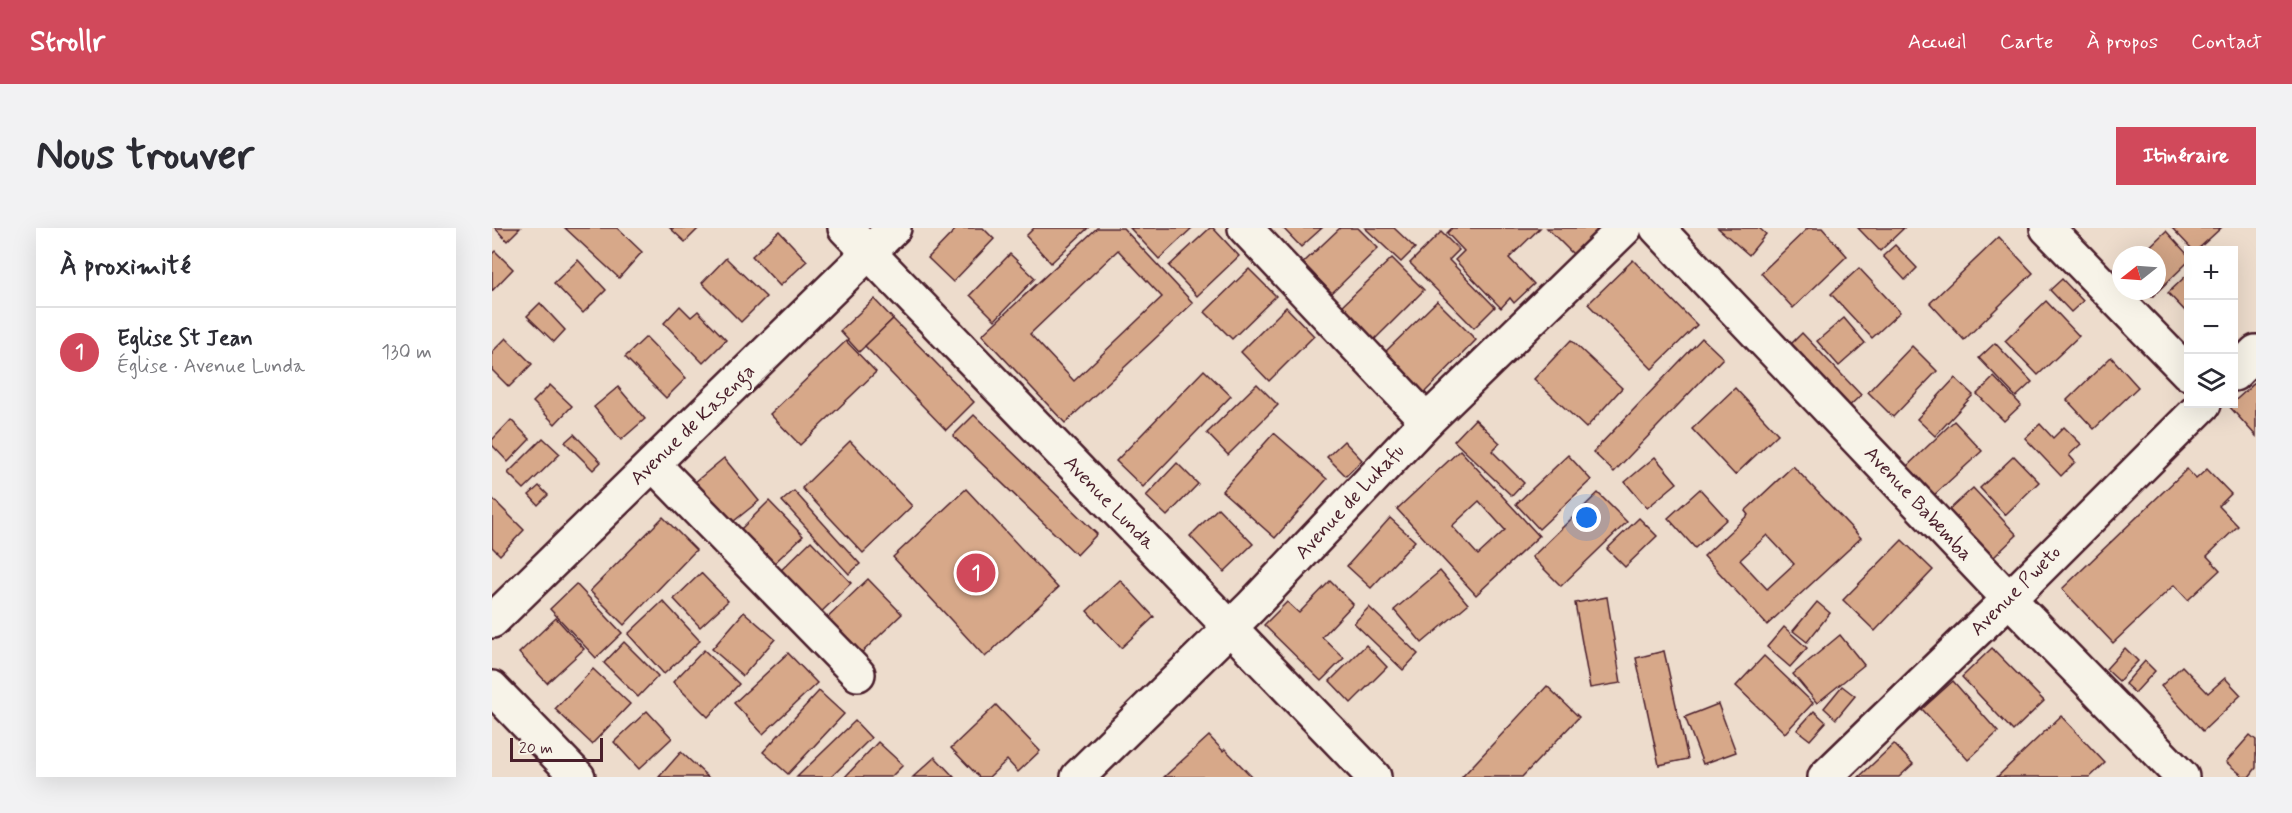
<!DOCTYPE html>
<html lang="fr">
<meta charset="utf-8">
<style>
body{margin:0;font-family:Mynerve,sans-serif;background:#f2f2f3;color:#2b2b33}
.controls{position:absolute;right:18px;top:18px;display:grid;overflow:hidden;border-radius:0px;box-shadow:0 6px 24px #0002}
.controls button{width:54px;height:54px;display:grid;place-items:center;padding:0;border:0;border-bottom:2px solid #e1e1e2;background:#fff;color:#2b2b33;font:30px sans-serif}
.compass{position:absolute;left:1620px;top:18px;width:54px;height:54px;border-radius:50%;background:#fff;box-shadow:0 6px 24px #0002;rotate:253deg}
.scale{position:absolute;left:18px;bottom:15px;width:93px;box-sizing:border-box;padding-left:6px;border:3px solid #4a1f2b;border-top:0;font-size:16px;line-height:21px;white-space:nowrap;color:#4a1f2b;-webkit-text-stroke:4px #f7f3e8;paint-order:stroke}
.you{position:absolute;left:1095px;top:290px;width:21px;height:21px;margin:-15px;border:4px solid #fff;border-radius:50%;background:#1a73e8;box-shadow:0 0 0 9px #1a73e833}
.badge{display:grid;place-items:center;width:39px;height:39px;border-radius:50%;background:#d1495b;color:#fff;font-size:20px;font-weight:700}
.pin{position:absolute;translate:-50% -50%;border:3px solid #fff;box-shadow:0 2px 6px #0006}
.list{margin:0;padding:0;list-style:none}
h2{display:flex;justify-content:space-between;align-items:center;height:78px;margin:0;padding:0 24px;font-size:26px}
h2 small{font-size:20px;font-weight:400;color:#7c7c81}
.list li{display:grid;grid-template-columns:39px 1fr auto;gap:18px;align-items:center;box-sizing:border-box;height:90px;padding:0 24px;border-top:2px solid #e1e1e2}
.list b{display:block;font-size:22px;white-space:nowrap}
.list p{margin:0;font-size:20px;white-space:nowrap;color:#7c7c81}
.list em{font-size:20px;font-style:normal;color:#7c7c81}
.icon{flex:none;width:33px;height:33px;fill:none;stroke:currentColor;stroke-width:2;stroke-linecap:round;stroke-linejoin:round}
.map{position:relative;flex:none;width:1764px;height:549px;overflow:hidden;border-radius:0px}
header{display:flex;align-items:center;gap:36px;box-sizing:border-box;height:84px;padding:0 30px;background:#d1495b;color:#fff}
header strong{font-size:28px}
nav{display:flex;gap:33px;margin-inline-start:auto;font-size:21px}
.intro{display:flex;align-items:center;justify-content:space-between;box-sizing:border-box;height:144px;padding:0 36px}
h1{margin:0;font-size:42px}
.button{padding:15px 27px;border-radius:0px;background:#d1495b;color:#fff;font-size:21px;font-weight:700}
main{display:flex;gap:36px;padding:0 36px}
aside{flex:1;background:#fff;border-radius:0px;box-shadow:0 6px 24px #0002}
.map>svg:first-child{display:block}
</style>
<header>
<strong>Strollr</strong>
<nav><a>Accueil</a><a>Carte</a><a>À propos</a><a>Contact</a></nav>
</header>
<div class="intro"><h1>Nous trouver</h1><a class="button">Itinéraire</a></div>
<main>
<aside>
<h2>À proximité<small></small></h2>
<ul class="list">
<li><span class="badge">1</span><div><b>Eglise St Jean</b><p>Église · Avenue Lunda</p></div><em>130 m</em></li>
</ul>
</aside>
<div class="map">
<svg width="1764" height="549" viewBox="0 0 1764 549">
<rect width="100%" height="100%" fill="#eddccc"/>
<filter id="ink" filterUnits="userSpaceOnUse"><feTurbulence type="fractalNoise" baseFrequency=".0167" numOctaves="2"/><feDisplacementMap in="SourceGraphic" scale="12" xChannelSelector="R" yChannelSelector="G"/><feConvolveMatrix kernelMatrix="1 2 1 2 8 2 1 2 1" color-interpolation-filters="sRGB"/></filter>
<g filter="url(#ink)">
<!-- building -->
<g fill="#d7a889" stroke="#4a1f2b" stroke-width="1.5" fill-rule="evenodd">
<path d="M3,0H28L15,13Z"/>
<path d="M73,0H125L150,24L127,50Z"/>
<path d="M178,0H207L193,14Z"/>
<path d="M465,0H491L502,11L461,54L436,30Z"/>
<path d="M542,0H596L559,35L534,8Z"/>
<path d="M605,0H631L701,75L573,195L490,107ZM626,22L670,69L582,153L538,106Z"/>
<path d="M638,0H700L667,31Z"/>
<path d="M718,0H721L747,28L705,68L677,38Z"/>
<path d="M791,0H830L809,19Z"/>
<path d="M848,0H866L886,20L840,65L811,35Z"/>
<path d="M873,0H902L923,20L909,34Z"/>
<path d="M960,0H1048L1017,30L1042,56L1022,75L1018,70L1009,80L963,32L972,23L955,5Z"/>
<path d="M1055,0H1110L1082,27Z"/>
<path d="M1226,0H1267L1274,6L1257,27Z"/>
<path d="M1316,0H1330L1355,28L1301,80L1269,45Z"/>
<path d="M1366,0H1412L1388,23Z"/>
<path d="M1680,0H1729L1705,22H1701Z"/>
<path d="M287,3L315,33L288,58L260,28Z"/>
<path d="M1674,3L1696,27V34L1660,69L1654,63H1665V27H1649Z"/>
<path d="M949,4L967,22L957,32L1003,79L982,100L918,35Z"/>
<path d="M1507,9L1541,45L1472,112L1438,75Z"/>
<path d="M1403,17L1425,40L1413,52L1391,28Z"/>
<path d="M3,23L21,41L0,63V26Z"/>
<path d="M518,26L543,50L503,92L478,67Z"/>
<path d="M234,30L274,69L249,94L210,55Z"/>
<path d="M900,30L932,62L879,115L847,81Z"/>
<path d="M86,32L114,62L91,85L62,55Z"/>
<path d="M1141,32L1205,97L1160,141L1096,76Z"/>
<path d="M1367,40L1408,84L1380,110L1339,66Z"/>
<path d="M757,41L784,68L740,111L713,84Z"/>
<path d="M1696,46V86L1676,65Z"/>
<path d="M1570,51L1591,73L1579,84L1558,62Z"/>
<path d="M382,71L401,91L367,124L348,103Z"/>
<path d="M945,73L984,112L929,168L889,128Z"/>
<path d="M1554,73L1587,108L1546,147L1513,113Z"/>
<path d="M48,75L73,102L62,114L35,88Z"/>
<path d="M188,78L199,89L206,83L234,112L211,135L172,95Z"/>
<path d="M794,79L822,108L777,153L749,124Z"/>
<path d="M1352,90L1373,115L1347,138L1325,113Z"/>
<path d="M401,91L482,174L454,202L373,118Z"/>
<path d="M1310,105L1369,167L1352,183L1294,121Z"/>
<path d="M154,109L194,150L174,170L133,129Z"/>
<path d="M14,110L40,136L17,159L0,142V124Z"/>
<path d="M1210,110L1231,130L1122,244L1101,224Z"/>
<path d="M1079,112L1130,160L1094,200L1042,151Z"/>
<path d="M354,113L384,144L308,217L278,186Z"/>
<path d="M1503,115L1540,154L1524,169L1487,130Z"/>
<path d="M1420,118L1445,143L1401,189L1376,164Z"/>
<path d="M1619,129L1646,159L1602,201L1575,172Z"/>
<path d="M712,142L739,168L651,259L624,233Z"/>
<path d="M1502,149L1529,177L1512,193L1485,166Z"/>
<path d="M1463,150L1481,167L1443,208L1425,191Z"/>
<path d="M1764,154V208L1737,178Z"/>
<path d="M765,156L786,177L736,227L715,205Z"/>
<path d="M58,157L80,178L63,196L41,174Z"/>
<path d="M126,159L153,191L129,212L102,179Z"/>
<path d="M1243,160L1286,206L1243,247L1200,201Z"/>
<path d="M482,187L605,306L585,327L461,208Z"/>
<path d="M983,191L1008,215L1000,223L1032,255L1020,268L962,213Z"/>
<path d="M19,192L38,211L16,234L0,217V212Z"/>
<path d="M1462,193L1490,223L1441,268L1414,239Z"/>
<path d="M1548,196L1561,210L1572,199L1589,216L1577,227L1583,234L1569,248L1533,210Z"/>
<path d="M782,205L835,251L783,310L730,263Z"/>
<path d="M82,206L109,234L101,242L73,214Z"/>
<path d="M51,210L68,226L32,261L16,245Z"/>
<path d="M358,213L420,278L371,325L310,260Z"/>
<path d="M852,213L870,232L854,248L835,229Z"/>
<path d="M968,222L1047,308L984,367L905,281ZM987,273L1013,302L986,327L960,298Z"/>
<path d="M1076,227L1099,252L1047,301L1024,276Z"/>
<path d="M1522,228L1547,254L1513,287L1488,260Z"/>
<path d="M1163,229L1185,255L1155,280L1133,254Z"/>
<path d="M232,230L267,273L232,301L197,259Z"/>
<path d="M685,235L706,256L675,288L654,268Z"/>
<path d="M1301,238L1369,310L1275,397L1212,328L1256,287L1253,283ZM1275,307L1302,336L1275,361L1248,332Z"/>
<path d="M1695,241L1704,251L1715,241L1739,266L1727,278L1746,298L1715,328L1728,342L1696,372L1682,357L1621,415L1570,361Z"/>
<path d="M47,258L56,267L46,277L37,267Z"/>
<path d="M1481,260L1525,307L1501,330L1457,282Z"/>
<path d="M474,261L566,360L493,429L401,329Z"/>
<path d="M1208,261L1235,291L1203,320L1176,290Z"/>
<path d="M302,263L368,336L357,346L290,273Z"/>
<path d="M1106,265L1135,294L1069,358L1040,329Z"/>
<path d="M0,270L32,302L8,327L0,319Z"/>
<path d="M277,273L311,308L275,342L242,308Z"/>
<path d="M726,280L761,316L732,344L698,308Z"/>
<path d="M171,289L204,322L132,397L98,363Z"/>
<path d="M898,290L923,313L879,360L855,338Z"/>
<path d="M1147,290L1165,308L1133,339L1115,321Z"/>
<path d="M1410,312L1441,342L1383,403L1351,372Z"/>
<path d="M319,313L359,355L323,390L283,348Z"/>
<path d="M948,343L976,376L930,415L902,382Z"/>
<path d="M209,345L236,373L208,399L182,371Z"/>
<path d="M376,351L410,386L361,433L328,397Z"/>
<path d="M628,352L662,389L629,420L595,383Z"/>
<path d="M838,353L861,376L830,409L852,430L829,453L772,397L795,374L807,385Z"/>
<path d="M84,356L130,405L104,430L58,381Z"/>
<path d="M1115,369L1129,455L1098,460L1083,375Z"/>
<path d="M171,373L208,413L172,446L136,406Z"/>
<path d="M1325,374L1338,385L1315,414L1301,403Z"/>
<path d="M877,379L926,426L911,442L862,395Z"/>
<path d="M252,384L283,411L251,448L220,421Z"/>
<path d="M64,390L92,421L55,455L27,425Z"/>
<path d="M1292,399L1315,420L1298,439L1275,419Z"/>
<path d="M1348,407L1372,437L1325,475L1301,446Z"/>
<path d="M132,414L166,448L146,469L112,435Z"/>
<path d="M874,417L895,439L859,475L838,453Z"/>
<path d="M1500,420L1552,473L1521,503L1470,449Z"/>
<path d="M1633,420L1646,433L1627,453L1614,441Z"/>
<path d="M212,422L247,456L216,489L181,454Z"/>
<path d="M1172,423L1196,531L1167,537L1144,430Z"/>
<path d="M296,425L325,455L271,506L242,475Z"/>
<path d="M1272,428L1321,475L1293,505L1244,458Z"/>
<path d="M1653,433L1663,443L1643,465L1633,456Z"/>
<path d="M1690,438L1716,465L1733,450L1749,467L1711,503L1669,458Z"/>
<path d="M101,441L138,476L100,516L63,481Z"/>
<path d="M1461,453L1506,504L1476,532L1430,481Z"/>
<path d="M1055,458L1087,489L1030,549H970Z"/>
<path d="M1350,458L1363,468L1344,491L1332,480Z"/>
<path d="M327,463L352,486L296,546L271,524Z"/>
<path d="M1226,476L1244,524L1211,536L1193,489Z"/>
<path d="M504,477L548,523L526,544L515,532L497,549H487L459,520Z"/>
<path d="M155,483L180,510L147,541L122,514Z"/>
<path d="M1322,483L1334,494L1318,512L1305,502Z"/>
<path d="M1569,488L1613,535L1598,549H1505Z"/>
<path d="M363,493L379,510L339,549H305Z"/>
<path d="M1758,507L1764,512V540L1757,549H1752L1734,534Z"/>
<path d="M717,508L731,523L733,521L760,549H672Z"/>
<path d="M386,514L411,537L399,549H353Z"/>
<path d="M1402,516L1421,536L1407,549H1367Z"/>
<path d="M189,524L216,549H167Z"/>
<path d="M443,529L462,549H421Z"/>
</g>
<g fill="none" stroke-linecap="round" stroke-linejoin="round">
<defs>
<g id="minor">
<path d="M353,0L882,549"/>
<path d="M753,0L935,193"/>
<path d="M1165,0L1517,371L1690,549"/>
<path d="M1555,0L1696,145"/>
<path d="M1742,146L1764,124"/>
<path d="M161,236L366,446"/>
<path d="M0,393L402,0"/>
<path d="M0,460L86,549"/>
<path d="M586,549L759,379L935,193L1133,0"/>
<path d="M1333,549L1517,371L1712,176"/>
</g>
</defs>
<!-- minor casing -->
<use href="#minor" stroke="#4a1f2b" stroke-width="38"/>
<!-- minor -->
<use href="#minor" stroke="#f7f3e8" stroke-width="33"/>
</g>
</g>
<g text-anchor="middle" dominant-baseline="central" stroke-width="4.5" stroke-linejoin="round" paint-order="stroke">
<!-- street labels -->
<g font-size="20" fill="#4a1f2b" stroke="#f7f3e8">
<text transform="translate(201 197) rotate(-44)">Avenue de Kasenga</text>
<text transform="translate(858 274) rotate(-47)">Avenue de Lukafu</text>
<text transform="translate(617 275) rotate(46)">Avenue Lunda</text>
<text transform="translate(1426 276) rotate(47)">Avenue Babemba</text>
<text transform="translate(1524 363) rotate(-45)">Avenue Pweto</text>
</g>
</g>
</svg>
<div class="controls">
<button>+</button>
<button>−</button>
<button><svg class="icon" aria-label="layers" viewBox="0 0 24 24"><path d="M12 4l9 5-9 5-9-5zM3 14l9 5 9-5"/></svg></button>
</div>
<svg class="compass" viewBox="-18 -18 36 36"><path d="M0-13l5 13h-10z" fill="#e53935"/><path d="M0 13l5-13h-10z" fill="#7c7c81"/></svg>
<div class="scale">20 m</div>
<div class="you"></div>
<div class="pin badge" style="left:484px;top:345px">1</div>
</div>
</main>
